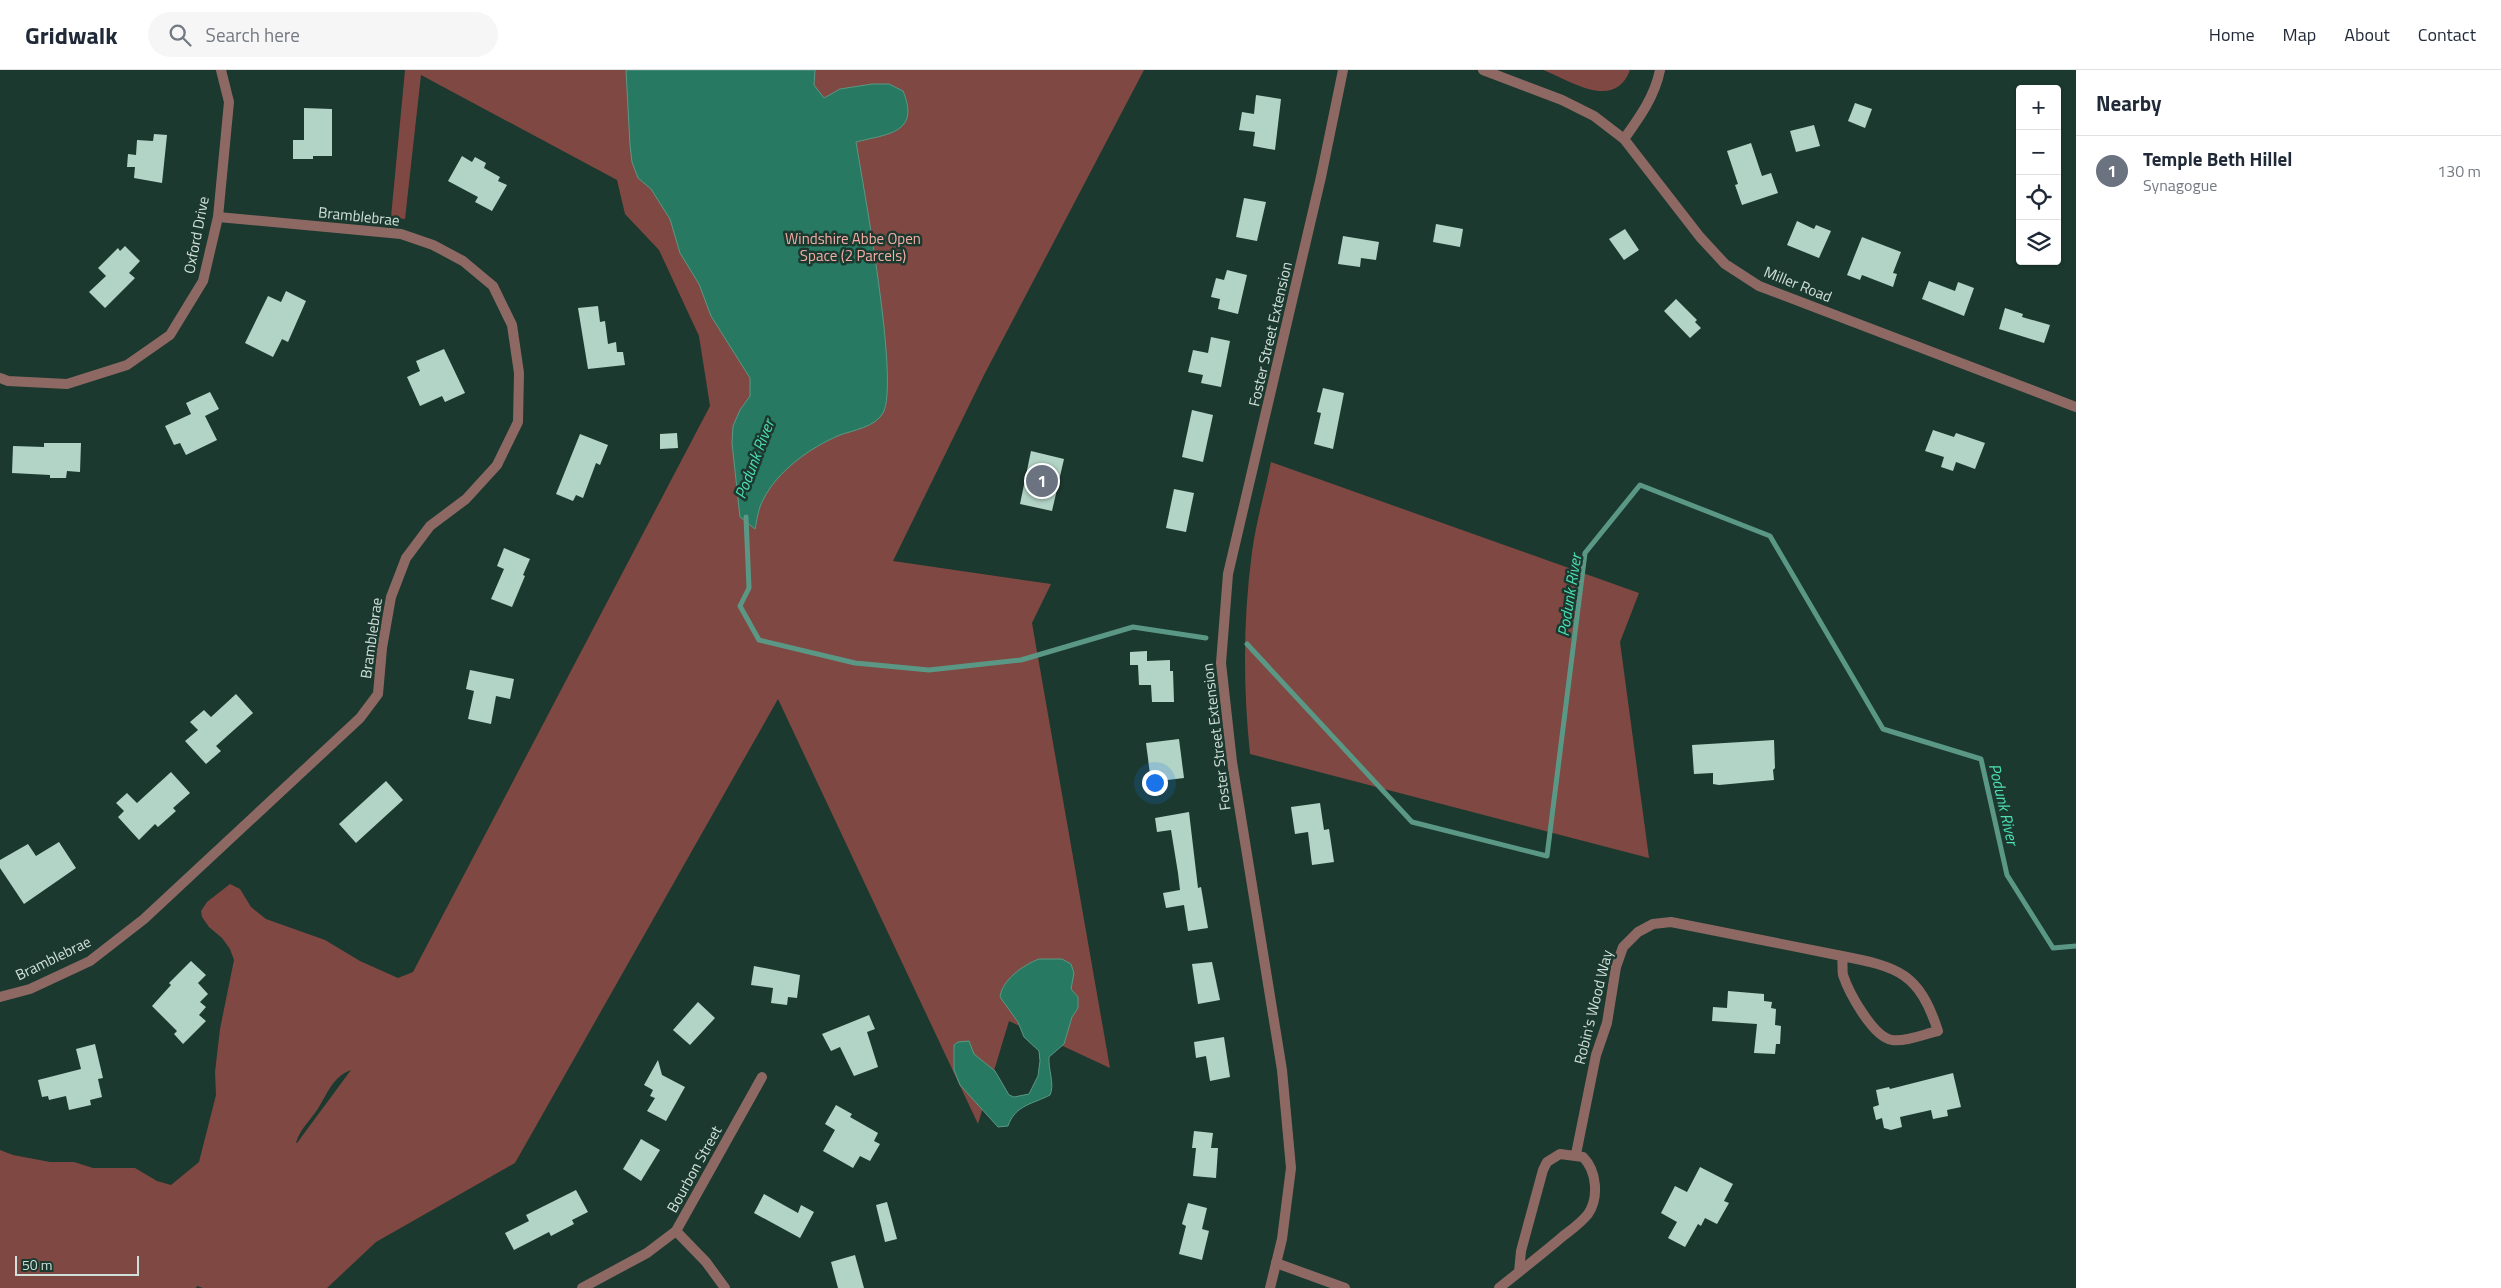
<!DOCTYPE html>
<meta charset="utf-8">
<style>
body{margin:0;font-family:"Titillium Web",sans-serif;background:#f6f6f7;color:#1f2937}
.controls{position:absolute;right:15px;top:15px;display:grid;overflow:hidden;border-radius:5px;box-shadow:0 1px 4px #0004}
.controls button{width:45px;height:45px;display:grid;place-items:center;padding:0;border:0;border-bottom:1px solid #e0e1e3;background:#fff;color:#1f2937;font:25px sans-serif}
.scale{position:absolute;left:15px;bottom:12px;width:124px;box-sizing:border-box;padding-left:5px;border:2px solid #d0e0da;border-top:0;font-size:14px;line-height:18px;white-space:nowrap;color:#d0e0da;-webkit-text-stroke:4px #1c392f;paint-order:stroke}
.you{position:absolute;left:1154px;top:712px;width:18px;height:18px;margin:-12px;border:4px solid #fff;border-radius:50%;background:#1a73e8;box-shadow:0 0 0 8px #1a73e833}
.badge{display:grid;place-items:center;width:32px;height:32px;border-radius:50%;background:#7f5d60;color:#fff;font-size:16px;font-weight:700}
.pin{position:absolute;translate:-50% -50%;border:2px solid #fff;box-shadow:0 1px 5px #0006}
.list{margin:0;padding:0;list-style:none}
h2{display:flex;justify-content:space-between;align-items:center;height:65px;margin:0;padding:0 20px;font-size:21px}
h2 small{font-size:16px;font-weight:400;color:#747a83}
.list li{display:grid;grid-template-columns:32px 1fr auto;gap:15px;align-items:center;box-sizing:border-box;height:70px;padding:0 20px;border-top:1px solid #e0e1e3}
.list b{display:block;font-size:19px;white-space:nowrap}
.list p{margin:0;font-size:16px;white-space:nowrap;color:#747a83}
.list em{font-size:16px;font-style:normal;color:#747a83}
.icon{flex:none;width:28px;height:28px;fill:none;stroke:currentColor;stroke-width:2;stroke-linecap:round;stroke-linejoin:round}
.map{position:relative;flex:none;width:2076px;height:1218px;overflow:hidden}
header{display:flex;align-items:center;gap:30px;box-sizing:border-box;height:70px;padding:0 25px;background:#fff;border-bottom:1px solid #e0e1e3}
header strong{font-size:24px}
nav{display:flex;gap:28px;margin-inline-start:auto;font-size:18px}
.search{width:350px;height:45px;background:#f6f6f7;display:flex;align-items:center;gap:12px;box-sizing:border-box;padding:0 18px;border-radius:28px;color:#747a83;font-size:19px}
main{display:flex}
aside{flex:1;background:#fff}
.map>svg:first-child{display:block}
</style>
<header>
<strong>Gridwalk</strong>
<div class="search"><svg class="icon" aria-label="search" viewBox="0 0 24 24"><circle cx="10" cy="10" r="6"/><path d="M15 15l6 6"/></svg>Search here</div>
<nav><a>Home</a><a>Map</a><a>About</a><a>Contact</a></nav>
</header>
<main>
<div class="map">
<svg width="2076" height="1218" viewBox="0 0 2076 1218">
<rect width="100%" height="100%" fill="#1c392f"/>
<!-- green -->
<g fill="#7f4842" fill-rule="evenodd">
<path d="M405,0H1144L984,305L893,491L1051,514L1032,553L1110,998L1009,951L978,1054L778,629L515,1093L376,1172L327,1218H203L197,1216L196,1218H0V1080L13,1085L50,1092H74L93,1098H135L157,1111L171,1115L199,1092L216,1025L215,1002L220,959L234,890L230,879L222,868L209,857L202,847L201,841L207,832L230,814L240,819L251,837L266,849L325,870L360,891L398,908L413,902L710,336L699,266L659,180L625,144L617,110L421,5L405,149L391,147ZM351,1000L297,1073H296C300,1059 309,1052 317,1040C327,1025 332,1007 351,1000Z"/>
<path d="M1543,0H1630C1614,42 1570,10 1543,0Z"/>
<path d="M1271,392L1639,523L1620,572L1649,788L1250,684C1243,616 1243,550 1252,482C1256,452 1265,422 1271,392Z"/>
</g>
<!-- water -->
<g fill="#277961" stroke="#5a9885">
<path d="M626,0H815L814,15L824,28L840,19L872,14H889L903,21C921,64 886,64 856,72C863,115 900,313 883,343C875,357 854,360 840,365C811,377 777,401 763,430C758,439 757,450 755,459L740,447L732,373L733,356L740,340L750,326V308L711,246L699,214L680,183L670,149L651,119L638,108L632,92L630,75Z"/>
<path d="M1039,889H1062L1071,894L1074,903L1071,919L1078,927V938L1072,947L1064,974L1049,987C1048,999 1055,1015 1050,1025C1033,1034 1015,1035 1008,1056L998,1057L960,1015L954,1000V975L958,972L969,971L974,984L995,1001L1009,1025L1014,1027L1029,1024L1038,1006L1040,991L1039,981L1024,967L1018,952L1000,927C1002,910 1023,895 1039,889Z"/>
</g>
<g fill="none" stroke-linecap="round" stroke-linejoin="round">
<!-- stream -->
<g stroke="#5a9885" stroke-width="5">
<path d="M746,447L749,518L740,536L759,570L855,593L929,600L1021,590L1133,557L1206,568"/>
<path d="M1247,574L1412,752L1547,786L1585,483L1640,415L1770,466L1883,659L1981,689L2007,805L2053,878L2076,876"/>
</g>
</g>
<!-- building -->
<g fill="#b2d4c6">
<path d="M1256,25L1281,29L1275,80L1253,76L1255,62L1239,60L1242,42L1254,44Z"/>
<path d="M1855,33L1872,39L1865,58L1848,51Z"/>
<path d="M304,38L332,39V86H313V89H293V70H304Z"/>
<path d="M1814,55L1820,76L1796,82L1790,61Z"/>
<path d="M154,64L167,65L162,113L134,108L135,97H127L128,84L136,85L137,70L153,71Z"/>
<path d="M1751,73L1762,106L1771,103L1778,123L1742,135L1735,115L1738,114L1727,81Z"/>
<path d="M462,86L472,92L475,87L486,93L484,98L500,107L498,111L507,115L492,141L475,132L478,127L448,111Z"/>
<path d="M1244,128L1266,132L1257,171L1236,167Z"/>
<path d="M1797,151L1814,159L1816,155L1831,161L1819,188L1787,175Z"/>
<path d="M1436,154L1463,159L1460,177L1433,172Z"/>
<path d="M1625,159L1639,180L1624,190L1609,169Z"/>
<path d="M1343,166L1379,172L1376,190L1361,188L1360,197L1338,194Z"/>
<path d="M1862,167L1901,182L1893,203L1897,204L1893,217L1862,205L1860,210L1847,205Z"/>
<path d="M125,176L140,191L129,203L135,208L105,238L89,222L106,206L98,198L118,178L120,181Z"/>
<path d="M1227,200L1247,205L1238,244L1218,239L1220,229L1211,227L1216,208L1224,210Z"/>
<path d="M1929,211L1955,221L1958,212L1974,218L1964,246L1922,229Z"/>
<path d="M286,221L306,231L288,272L282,269L273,287L245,273L268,226L281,232Z"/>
<path d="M1676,229L1697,250L1695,252L1701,258L1690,268L1664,241Z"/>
<path d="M598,236L600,252L605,251L608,274L616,272L617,282H623L625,295L588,299L578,238Z"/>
<path d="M2005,238L2023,244L2022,247L2050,255L2044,273L1999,259Z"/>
<path d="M1211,267L1230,271L1221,317L1201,313L1203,305L1188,302L1193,280L1208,283Z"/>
<path d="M444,279L465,323L445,332L442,326L420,336L407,307L420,301L416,291Z"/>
<path d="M1323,318L1344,323L1333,379L1314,374L1321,343L1317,342Z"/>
<path d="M210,322L219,339L205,346L217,370L186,385L180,373L174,375L165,356L191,344L186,333Z"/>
<path d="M1192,340L1213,345L1203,392L1182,387Z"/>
<path d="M1933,360L1954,367L1956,363L1985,373L1975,399L1956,392L1953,401L1941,397L1944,387L1925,381Z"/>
<path d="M677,363L678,378L660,379V364Z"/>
<path d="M580,364L608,375L600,395L596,393L583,428L576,425L573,431L556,424Z"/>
<path d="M44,373H81L80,402L67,401L66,408H50V405L12,403L13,376L44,377Z"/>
<path d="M1031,381L1064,389L1052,441L1020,434Z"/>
<path d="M1174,419L1194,423L1186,462L1166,458Z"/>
<path d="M504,478L530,489L523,505L525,506L512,537L491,529L504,499L497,496Z"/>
<path d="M1147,581V591L1170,590V601H1173L1174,632H1152L1151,615H1139L1138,595H1130V582Z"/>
<path d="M470,600L514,609L510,629L496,626L491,654L468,649L474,621L466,619Z"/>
<path d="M236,624L253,643L216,676L221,681L206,694L185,671L198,660L190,652L204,640L211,647Z"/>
<path d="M1179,669L1184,708L1151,712L1146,673Z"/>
<path d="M1774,670L1775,698L1773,700L1774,710L1719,715L1713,714V703L1694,704L1692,675Z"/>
<path d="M171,702L190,723L173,738L176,741L158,757L155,754L139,770L118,747L124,741L116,733L127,723L137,733Z"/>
<path d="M386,711L403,730L356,773L339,754Z"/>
<path d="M1320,733L1324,760L1329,759L1334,792L1312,795L1308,762L1295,764L1291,737Z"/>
<path d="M1189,742L1198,818L1201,817L1208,858L1188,861L1184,835L1166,838L1163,823L1180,820L1178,803L1171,760L1157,762L1155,748Z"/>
<path d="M59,772L76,798L24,834L0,798V790L28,774L36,786Z"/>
<path d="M191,891L206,905L198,913L208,924L200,932L206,937L199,945L206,951L183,974L174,964L177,961L152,936L171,915L169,913Z"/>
<path d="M1212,892L1220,930L1198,934L1192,894Z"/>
<path d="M754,896L800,905L797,928L788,927L787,935L771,933L773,918L751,915Z"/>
<path d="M1728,921L1764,924V931L1772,932L1771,938L1776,939L1775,955L1781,956L1780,974H1776L1775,984L1754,983L1757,954L1712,951L1713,937L1727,938Z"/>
<path d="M698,932L715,948L690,975L673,960Z"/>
<path d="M869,945L875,959L867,962L878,997L854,1006L840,977L831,981L822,964Z"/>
<path d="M1224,967L1230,1007L1210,1011L1206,986L1196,988L1194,972Z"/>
<path d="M95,974L103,1008L98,1009L102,1027L90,1030L91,1035L69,1040L66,1026L49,1030L48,1026L42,1027L38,1010L81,999L76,979Z"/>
<path d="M658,990L662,1005L685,1017L666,1051L647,1041L655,1028L650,1026L653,1020L644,1015Z"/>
<path d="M1953,1003L1961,1037L1947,1040L1948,1046L1933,1049L1931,1040L1900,1047L1902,1057L1891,1060L1884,1058L1882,1048L1876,1050L1873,1037L1879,1035L1876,1020L1889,1017L1890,1019Z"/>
<path d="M836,1035L852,1044L850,1047L878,1063L874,1071L880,1074L870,1091L860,1086L853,1098L823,1081L835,1060L825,1054Z"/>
<path d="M1194,1061L1213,1063L1211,1078H1218L1216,1108L1193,1106L1196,1078H1192Z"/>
<path d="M641,1069L660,1080L641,1111L623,1099Z"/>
<path d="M1700,1097L1733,1114L1724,1131L1729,1133L1717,1154L1705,1148L1701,1156L1698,1154L1685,1177L1668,1168L1677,1152L1661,1143L1675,1116L1687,1122Z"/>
<path d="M576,1120L588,1142L572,1150L574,1154L551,1166L549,1162L514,1180L505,1163L529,1151L526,1145Z"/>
<path d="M764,1124L798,1143L801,1135L814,1142L800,1168L754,1143Z"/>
<path d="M887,1132L897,1169L885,1172L876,1135Z"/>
<path d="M1188,1133L1207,1138L1202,1159L1209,1161L1202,1190L1179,1184L1186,1156L1182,1154Z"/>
<path d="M855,1185L864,1218H838L831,1192Z"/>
</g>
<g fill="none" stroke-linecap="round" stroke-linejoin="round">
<!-- minor -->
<g stroke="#8e6964" stroke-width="10">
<path d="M1624,69C1639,48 1655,26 1660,0"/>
<path d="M0,308L8,311L67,314L127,295L170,265L203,211L218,147L229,32L221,0"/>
<path d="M0,927L30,919L90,891L144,849L360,648L378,624L382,578L391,527L406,488L430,456L466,429L497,395L518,352L519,303L512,255L493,216L463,191L433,175L401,164L218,147"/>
<path d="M1576,1084L1596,985L1607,953L1616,897L1623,877L1638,862L1653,854L1671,852L1842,886C1899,897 1919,903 1938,961C1924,964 1906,972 1892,970C1873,967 1849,923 1843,905C1842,900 1843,892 1842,886"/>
<path d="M676,1161L706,1192L725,1218"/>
<path d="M1276,1193L1345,1218"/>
<path d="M582,1218L647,1183L676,1161L762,1007"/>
<path d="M1270,1218L1282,1169L1291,1098L1282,1000L1232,692L1221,593L1228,504L1321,107L1343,0"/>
<path d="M1499,1218C1520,1201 1541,1185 1562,1167C1571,1160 1581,1153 1588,1144C1599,1128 1597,1101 1583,1087L1560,1084L1547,1092L1543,1100L1521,1181L1519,1202"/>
</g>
<!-- tertiary -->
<path stroke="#8e6964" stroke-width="10" d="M1483,0L1562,30L1594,46L1624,69L1700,167L1725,194L1759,216L2076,337"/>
</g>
<g text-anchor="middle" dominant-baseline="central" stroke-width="5" stroke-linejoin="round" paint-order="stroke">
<!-- street labels -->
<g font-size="15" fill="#d0e0da" stroke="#1c392f">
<text transform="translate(359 146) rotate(6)">Bramblebrae</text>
<text transform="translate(196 165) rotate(-79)">Oxford Drive</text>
<text transform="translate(1798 214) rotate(22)">Miller Road</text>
<text transform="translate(1270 264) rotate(-77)">Foster Street Extension</text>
<text transform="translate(371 568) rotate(-82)">Bramblebrae</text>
<text transform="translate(1216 667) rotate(-97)">Foster Street Extension</text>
<text transform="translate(53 888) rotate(-26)">Bramblebrae</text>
<text transform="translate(1593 937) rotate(-76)">Robin's Wood Way</text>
<text transform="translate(694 1099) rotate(-61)">Bourbon Street</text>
</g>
<!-- park labels -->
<g font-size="15" fill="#f3ada5" stroke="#1c392f">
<text x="853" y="168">Windshire Abbe Open<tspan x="853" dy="17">Space (2 Parcels)</tspan></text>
</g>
<!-- water labels -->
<g font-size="16" font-style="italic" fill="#4ce0b4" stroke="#1c392f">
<text transform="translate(754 389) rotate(-69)">Podunk River</text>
<text transform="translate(1569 525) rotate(-81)">Podunk River</text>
<text transform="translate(2004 734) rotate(77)">Podunk River</text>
</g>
</g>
</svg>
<div class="controls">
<button>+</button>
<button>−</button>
<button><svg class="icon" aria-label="locate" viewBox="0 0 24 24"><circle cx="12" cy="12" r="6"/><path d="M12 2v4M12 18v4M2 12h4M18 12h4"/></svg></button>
<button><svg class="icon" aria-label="layers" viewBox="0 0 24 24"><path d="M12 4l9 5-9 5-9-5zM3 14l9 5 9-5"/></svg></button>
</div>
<div class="scale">50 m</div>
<div class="you"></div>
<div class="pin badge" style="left:1042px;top:411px;background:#6b7280">1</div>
</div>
<aside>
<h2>Nearby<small></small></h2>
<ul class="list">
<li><span class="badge" style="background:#6b7280">1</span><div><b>Temple Beth Hillel</b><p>Synagogue</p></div><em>130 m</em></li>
</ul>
</aside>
</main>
